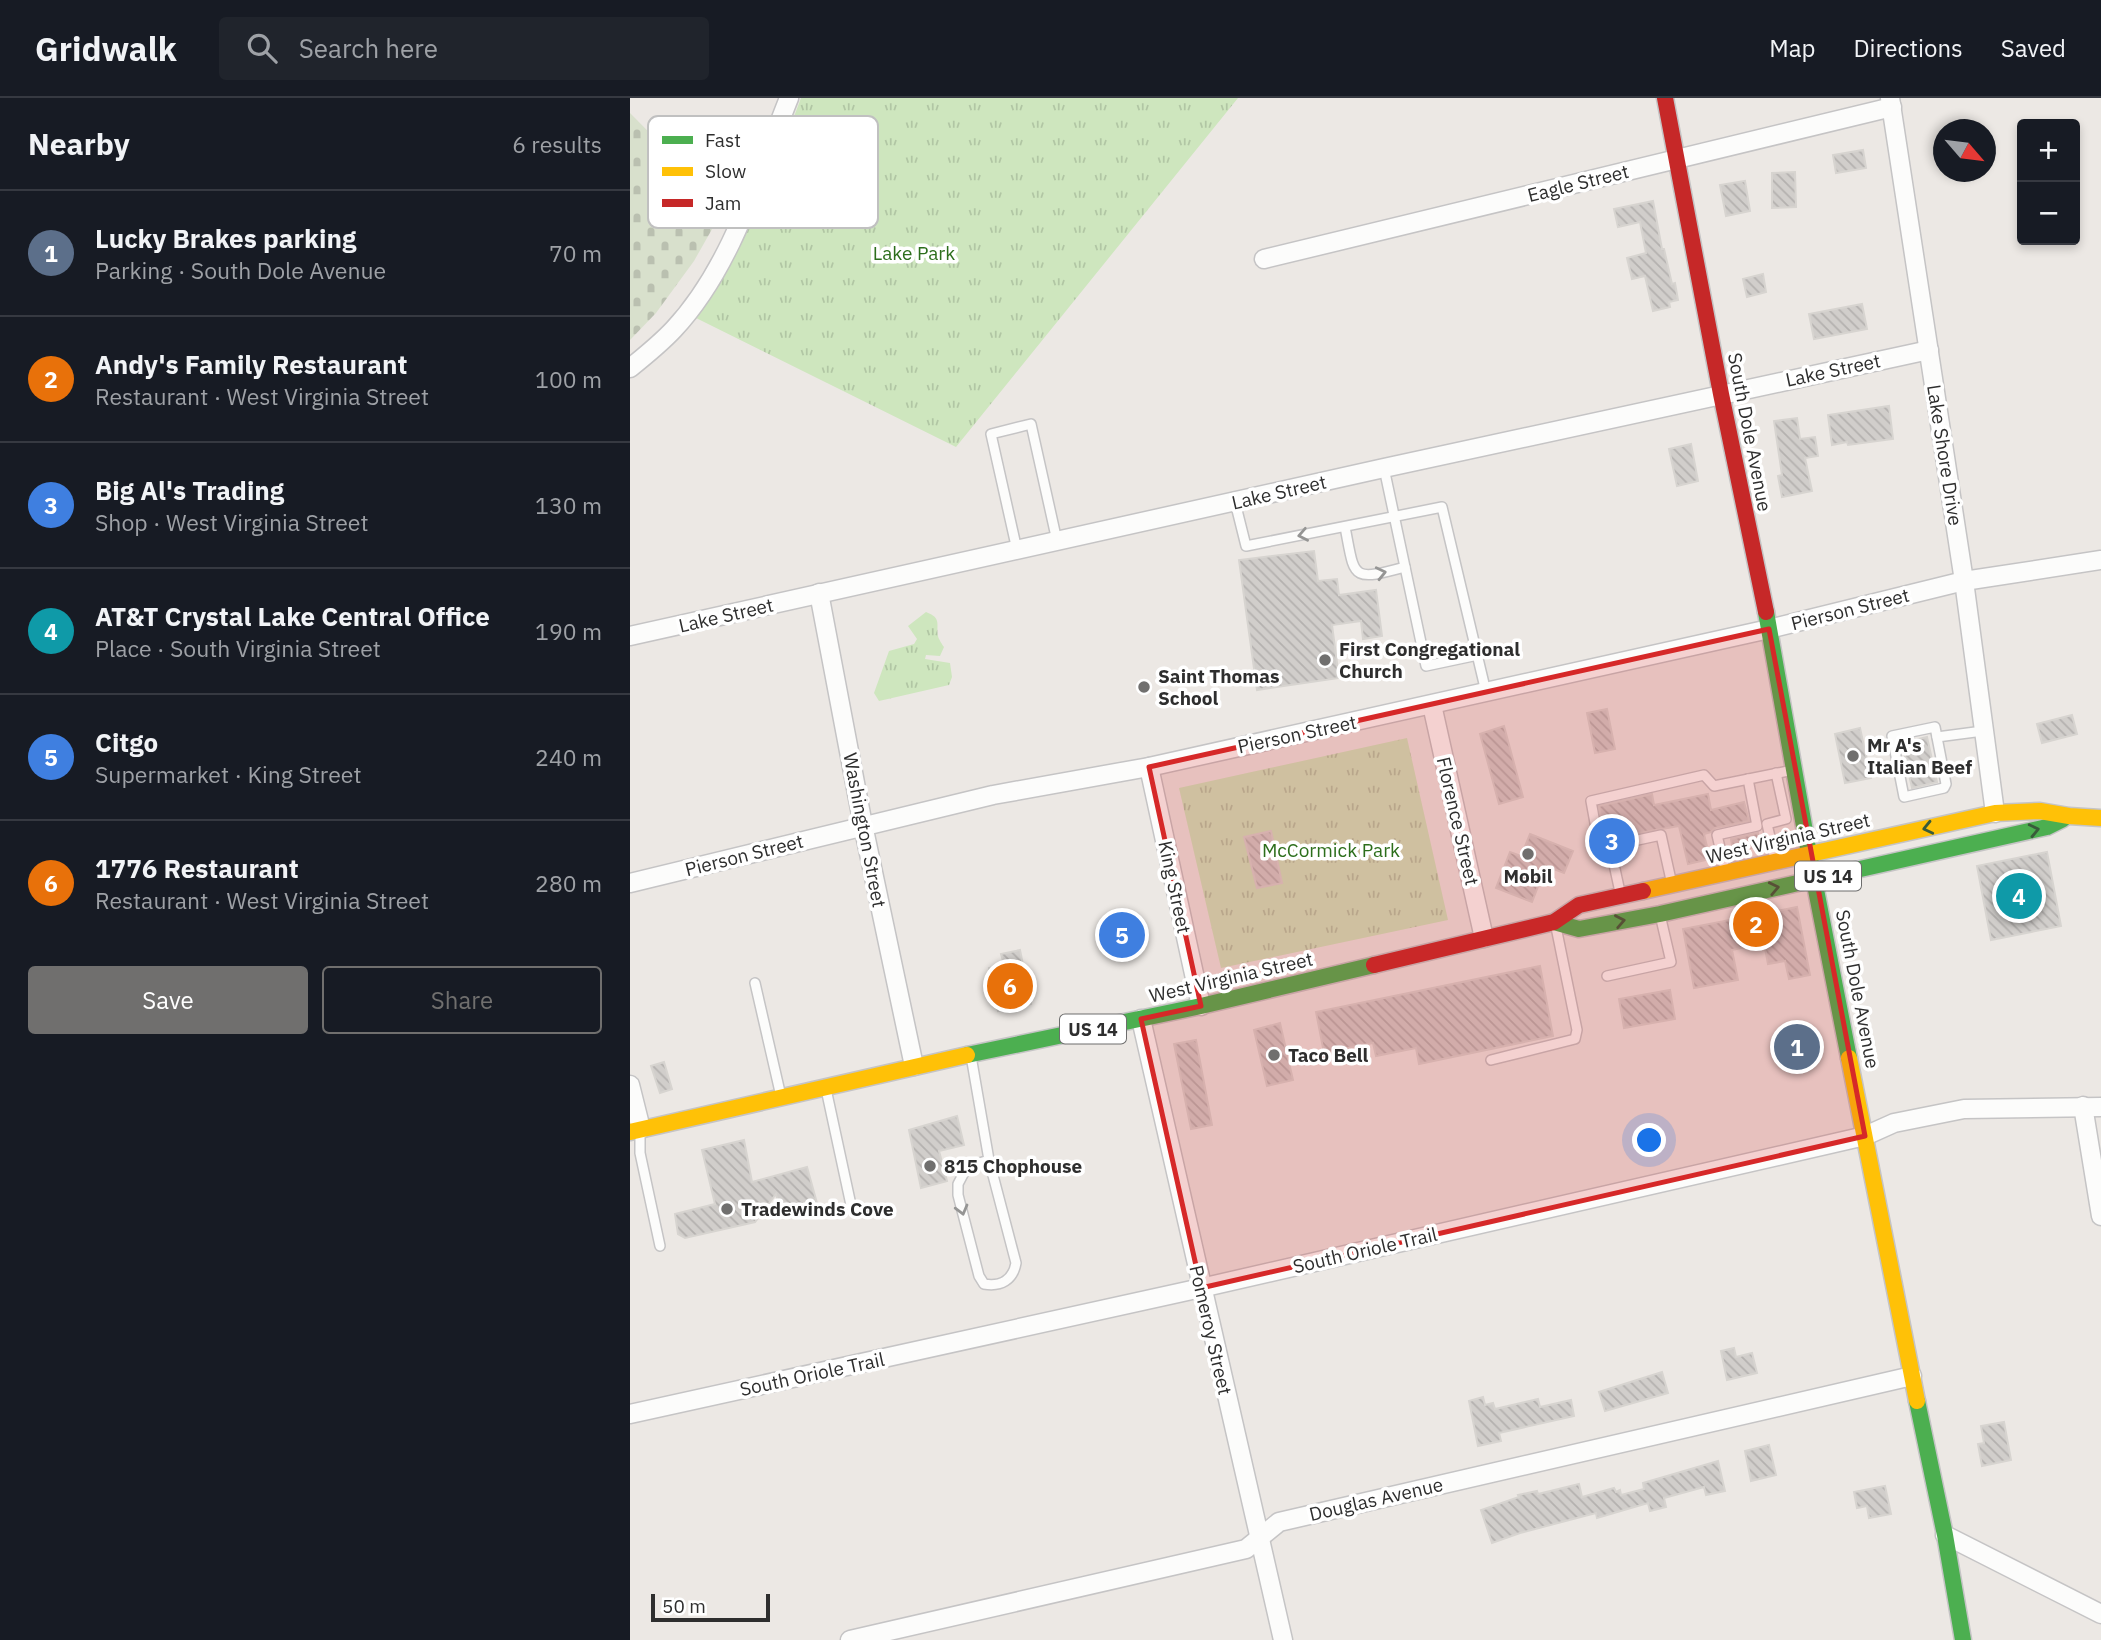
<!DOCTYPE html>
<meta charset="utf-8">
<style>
body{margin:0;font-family:"IBM Plex Sans",sans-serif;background:#20242c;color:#f1f3f6}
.controls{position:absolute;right:21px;top:21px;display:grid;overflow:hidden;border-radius:7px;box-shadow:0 4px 10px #0003}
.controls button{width:63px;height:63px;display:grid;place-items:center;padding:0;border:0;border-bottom:2px solid #363941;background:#171b24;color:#f1f3f6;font:35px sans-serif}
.compass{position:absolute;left:1303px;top:21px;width:63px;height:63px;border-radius:50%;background:#171b24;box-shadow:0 4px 10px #0003;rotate:118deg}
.scale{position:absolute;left:21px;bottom:18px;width:119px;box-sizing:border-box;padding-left:7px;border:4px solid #2e2e2e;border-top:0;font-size:19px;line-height:24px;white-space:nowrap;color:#2e2e2e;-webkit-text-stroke:5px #fff;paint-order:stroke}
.you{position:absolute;left:1020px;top:1043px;width:24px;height:24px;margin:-18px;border:5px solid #fff;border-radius:50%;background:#1a73e8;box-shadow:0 0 0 10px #1a73e833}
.badge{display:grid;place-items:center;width:46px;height:46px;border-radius:50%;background:#706f6e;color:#fff;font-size:23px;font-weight:700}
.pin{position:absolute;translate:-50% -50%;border:4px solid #fff;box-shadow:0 2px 7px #0006}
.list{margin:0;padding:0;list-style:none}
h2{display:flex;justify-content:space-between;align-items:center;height:91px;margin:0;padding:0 28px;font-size:30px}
h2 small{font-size:23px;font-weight:400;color:#9ea1a6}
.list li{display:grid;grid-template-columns:46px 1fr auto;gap:21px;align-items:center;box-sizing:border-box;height:126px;padding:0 28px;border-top:2px solid #363941}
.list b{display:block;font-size:26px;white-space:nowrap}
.list p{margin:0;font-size:23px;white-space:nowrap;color:#9ea1a6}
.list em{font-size:23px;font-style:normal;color:#9ea1a6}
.actions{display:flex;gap:14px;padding:21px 28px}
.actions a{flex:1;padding:16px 0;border:2px solid #706f6e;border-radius:7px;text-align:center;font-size:24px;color:#706f6e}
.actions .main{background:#706f6e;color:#fff}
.icon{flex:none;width:38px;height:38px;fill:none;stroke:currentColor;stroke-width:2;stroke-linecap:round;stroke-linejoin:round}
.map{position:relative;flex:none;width:1471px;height:1542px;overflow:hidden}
header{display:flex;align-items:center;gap:42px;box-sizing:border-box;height:98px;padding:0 35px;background:#171b24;border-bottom:2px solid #363941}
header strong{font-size:33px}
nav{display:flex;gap:38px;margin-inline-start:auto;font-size:24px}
.search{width:490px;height:63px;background:#20242c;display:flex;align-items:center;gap:18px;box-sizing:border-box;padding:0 24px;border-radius:7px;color:#9ea1a6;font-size:26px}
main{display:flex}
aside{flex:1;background:#171b24}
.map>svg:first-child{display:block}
</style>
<header>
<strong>Gridwalk</strong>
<div class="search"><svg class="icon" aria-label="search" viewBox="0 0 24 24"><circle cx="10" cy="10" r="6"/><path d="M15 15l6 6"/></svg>Search here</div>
<nav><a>Map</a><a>Directions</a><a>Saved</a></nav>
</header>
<main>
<aside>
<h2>Nearby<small>6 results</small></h2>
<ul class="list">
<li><span class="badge" style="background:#5c6f8a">1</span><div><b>Lucky Brakes parking</b><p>Parking · South Dole Avenue</p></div><em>70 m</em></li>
<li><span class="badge" style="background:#e8710a">2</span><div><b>Andy's Family Restaurant</b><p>Restaurant · West Virginia Street</p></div><em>100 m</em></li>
<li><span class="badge" style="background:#3f7fe0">3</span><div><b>Big Al's Trading</b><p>Shop · West Virginia Street</p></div><em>130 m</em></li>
<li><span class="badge" style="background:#0f9aa8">4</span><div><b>AT&amp;T Crystal Lake Central Office</b><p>Place · South Virginia Street</p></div><em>190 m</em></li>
<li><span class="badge" style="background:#3f7fe0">5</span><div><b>Citgo</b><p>Supermarket · King Street</p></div><em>240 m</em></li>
<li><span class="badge" style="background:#e8710a">6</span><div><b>1776 Restaurant</b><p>Restaurant · West Virginia Street</p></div><em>280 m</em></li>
</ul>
<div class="actions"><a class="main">Save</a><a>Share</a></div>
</aside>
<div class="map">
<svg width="1471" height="1542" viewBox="0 0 1471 1542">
<defs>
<pattern id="grass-tufts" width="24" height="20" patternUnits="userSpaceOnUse" patternTransform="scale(1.75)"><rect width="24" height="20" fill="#cee6be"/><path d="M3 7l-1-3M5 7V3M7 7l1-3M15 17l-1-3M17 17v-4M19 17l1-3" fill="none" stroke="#b1c6a4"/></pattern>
<pattern id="cemetery-stones" width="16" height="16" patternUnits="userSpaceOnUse" patternTransform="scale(1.75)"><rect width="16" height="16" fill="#d8e0cc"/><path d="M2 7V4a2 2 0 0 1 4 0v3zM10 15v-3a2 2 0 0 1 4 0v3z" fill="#bac0b0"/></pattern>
<pattern id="building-back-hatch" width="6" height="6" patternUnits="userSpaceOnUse" patternTransform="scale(1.75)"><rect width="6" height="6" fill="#d1cecb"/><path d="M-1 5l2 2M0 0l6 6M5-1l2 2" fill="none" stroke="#b4b1af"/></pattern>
</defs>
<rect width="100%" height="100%" fill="#ece8e4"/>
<!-- grass -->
<g fill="url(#grass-tufts)">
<path d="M171,0H608L326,349L66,220L154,45Z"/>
<path d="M296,514C312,520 306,526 308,538C308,540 313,548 314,549L310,558L296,557L295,561L320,565L322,579L319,587L249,603L244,595L259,553L284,546L287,541L278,528Z"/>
<path d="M777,640L818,822L591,870L549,690Z"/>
</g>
<!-- cemetery -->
<path fill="url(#cemetery-stones)" d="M0,15L94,110L64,163L26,215L0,242Z"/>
<!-- building -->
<g fill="url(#building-back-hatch)" stroke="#d7d4d0" stroke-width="2">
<path d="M1233,52L1236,70L1206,75L1203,57Z"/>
<path d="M1165,74L1166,109L1142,110V75Z"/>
<path d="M1115,83L1120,113L1096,118L1090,87Z"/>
<path d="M1023,103L1032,151H1034L1042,186L1045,185L1048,202L1039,204L1040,209L1023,213L1015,178L1002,181L997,160L1016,155L1010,124L988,129L984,111Z"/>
<path d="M1133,176L1136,194L1117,199L1113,181Z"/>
<path d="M1232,206L1237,231L1184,241L1179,216Z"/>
<path d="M1259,308L1263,341L1218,347L1217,344L1202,347L1198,317Z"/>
<path d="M1167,320L1170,341L1185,339L1188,358L1175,360L1182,393L1152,399L1148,378L1152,377L1144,323Z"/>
<path d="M1061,346L1068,383L1047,388L1039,351Z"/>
<path d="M684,453L688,483L707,481L709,497L746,492L752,538L733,541L731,523L702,527L709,580L627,592L609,462Z"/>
<path d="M977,611L985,651L965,655L957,615Z"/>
<path d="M1442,617L1447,636L1412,645L1407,626Z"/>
<path d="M874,628L893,699L869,706L850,636Z"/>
<path d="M1230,630L1241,680L1215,685L1205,636Z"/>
<path d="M1297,639L1307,684L1282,690L1272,645Z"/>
<path d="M1022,696L1024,707L1078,696L1081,712L1114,704L1119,723L1085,730L1081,734L1074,736L1080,761L1058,766L1049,728L975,741L969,708Z"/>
<path d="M641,733L652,785L627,790L614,739Z"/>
<path d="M1128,735L1131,748L1103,754L1101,741Z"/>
<path d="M900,736L943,753L934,775L916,768L902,804L866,790L880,754L891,758Z"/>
<path d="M1417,754L1431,828L1361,842L1347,768Z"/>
<path d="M1167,809L1180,877L1159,881L1155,863L1138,866L1134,845L1102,852L1108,882L1064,890L1053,831Z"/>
<path d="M390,852L401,906L368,913L359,870L374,867L371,856Z"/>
<path d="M910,868L923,938L789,966L786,950L746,958L743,945L694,955L686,914Z"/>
<path d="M1040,892L1045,921L994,930L989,901Z"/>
<path d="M650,925L663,982L637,988L624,932Z"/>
<path d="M566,942L582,1027L561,1031L544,946Z"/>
<path d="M34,964L42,991L30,995L21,968Z"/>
<path d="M327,1018L334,1047L309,1053L317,1083L291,1090L279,1032Z"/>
<path d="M114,1042L122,1084L177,1069L187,1105L151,1116L146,1096L125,1124L55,1140L48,1136L45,1116L85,1106L72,1052Z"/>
<path d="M1104,1250L1106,1259L1122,1255L1127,1275L1097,1282L1091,1253Z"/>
<path d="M1032,1274L1038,1295L975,1313L969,1294Z"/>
<path d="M853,1299L855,1307L863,1305L865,1311L908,1301L910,1309L941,1302L944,1318L869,1335L871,1343L848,1348L839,1303Z"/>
<path d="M1374,1324L1381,1362L1352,1368L1348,1346L1354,1345L1351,1328Z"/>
<path d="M1139,1347L1146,1377L1121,1383L1115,1353Z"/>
<path d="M1088,1363L1095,1393L1076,1397L1074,1389L1034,1400L1036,1409L1020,1413L1018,1405L967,1420L966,1415L890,1435L862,1445L851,1412L889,1399L888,1397L907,1393L908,1396L949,1386L952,1399L984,1390L986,1394L990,1392L991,1397L1014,1391L1013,1385Z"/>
<path d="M1255,1388L1261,1416L1239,1420L1237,1408L1227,1410L1224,1394Z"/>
</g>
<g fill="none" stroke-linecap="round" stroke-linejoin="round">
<defs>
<g id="lane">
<path d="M754,370L796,568L848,557"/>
<path d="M605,404L616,448L812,409L856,594"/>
<path d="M715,429C725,480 720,484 775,469"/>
<path d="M387,452L361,336L401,326L427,443"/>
<path d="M1305,629L1316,686L1314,690L1274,699L1262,638Z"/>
<path d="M1307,639L1353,633"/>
<path d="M980,748L990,794"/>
<path d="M1145,761L1137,726L1156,721L1146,675"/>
<path d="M1095,771L1087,737L1127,728L1118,681"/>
<path d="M1041,782L1031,737L980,748L969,747L961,703L1074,677L1084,688L1163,672"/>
<path d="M977,878L1041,864L1031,821"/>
<path d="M125,885L150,994"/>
<path d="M341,958L359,1062L386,1165C383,1182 371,1189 354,1186L349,1178L328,1097V1086L337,1069L359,1062"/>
<path d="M861,962L945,941L947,932L926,829"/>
<path d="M196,991L221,1107"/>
<path d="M10,1036V1055L30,1148"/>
</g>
<g id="street">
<path d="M1260,0L1334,483L1365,715"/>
<path d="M634,161L1262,9"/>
<path d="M0,270C15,258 31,245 44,231C102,169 128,77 159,0"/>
<path d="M189,495L233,727L284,968"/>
<path d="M0,538L754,370L1299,252"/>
<path d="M802,607L854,840"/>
<path d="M519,669L571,908"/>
<path d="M0,785L363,697L519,669L1139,531L1334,483L1471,462"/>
<path d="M511,921L653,1542"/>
<path d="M0,987L11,1031"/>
<path d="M1453,1008L1471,1118"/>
<path d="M0,1316L571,1190L1235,1038L1264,1025L1334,1011L1471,1009"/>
<path d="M1315,1437L1471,1516"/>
<path d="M220,1542L616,1451L649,1424L1282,1278"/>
</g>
<g id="fast">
<path d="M1136,514L1179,756L1219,960"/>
<path d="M924,824L949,831L1030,816L1417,729L1433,721"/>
<path d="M337,957L571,908L744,867"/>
<path d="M1287,1303L1315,1437L1333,1542"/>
</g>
<g id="slow">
<path d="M1013,793L1365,715L1410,713L1439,718L1471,720"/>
<path d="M1219,960L1287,1303"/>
<path d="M0,1034L337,957"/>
</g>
<g id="jam">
<path d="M1035,0L1091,296L1136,514"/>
<path d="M744,867L924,824L949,807L1013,793"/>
</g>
</defs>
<!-- lane casing -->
<use href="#lane" stroke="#c5c4c5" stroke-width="12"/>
<!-- street casing -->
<use href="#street" stroke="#c5c4c5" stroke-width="21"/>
<!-- fast casing -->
<use href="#fast" stroke="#c5c4c5" stroke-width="19"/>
<!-- slow casing -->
<use href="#slow" stroke="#c5c4c5" stroke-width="19"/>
<!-- jam casing -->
<use href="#jam" stroke="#c5c4c5" stroke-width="19"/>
<!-- lane -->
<use href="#lane" stroke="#fcfcfb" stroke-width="9"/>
<!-- street -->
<use href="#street" stroke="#fcfcfb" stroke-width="18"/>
<!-- fast -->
<use href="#fast" stroke="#4caf50" stroke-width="16"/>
<!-- slow -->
<use href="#slow" stroke="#ffc107" stroke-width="16"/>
<!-- jam -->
<use href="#jam" stroke="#c62828" stroke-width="16"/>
</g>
<!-- one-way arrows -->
<defs><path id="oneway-chevron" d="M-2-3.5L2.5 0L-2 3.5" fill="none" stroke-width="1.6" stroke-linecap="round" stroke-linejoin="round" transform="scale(1.75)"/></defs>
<g stroke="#959594">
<use href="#oneway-chevron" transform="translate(673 437) rotate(169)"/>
<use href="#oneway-chevron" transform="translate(751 475) rotate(-13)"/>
<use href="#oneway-chevron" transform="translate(332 1112) rotate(75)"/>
</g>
<g stroke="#385b3a">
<use href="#oneway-chevron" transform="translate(1298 730) rotate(167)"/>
<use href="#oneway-chevron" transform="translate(1404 732) rotate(-13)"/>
<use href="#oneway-chevron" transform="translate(1144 790) rotate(-12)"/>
<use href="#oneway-chevron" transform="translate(990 823) rotate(-11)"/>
</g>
<!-- marked area -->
<path fill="#d62828" fill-opacity="0.2" stroke="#d62828" stroke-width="5" stroke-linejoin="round" d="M1139,531L1235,1038L571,1190L511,921L571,908L519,669Z"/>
<!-- markers -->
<g fill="#706f6e" stroke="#fff" stroke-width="2.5">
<circle cx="695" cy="562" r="7"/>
<circle cx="514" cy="589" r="7"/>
<circle cx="1223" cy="658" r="7"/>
<circle cx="898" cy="756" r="7"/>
<circle cx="644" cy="957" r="7"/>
<circle cx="300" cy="1068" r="7"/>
<circle cx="97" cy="1111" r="7"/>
</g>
<g text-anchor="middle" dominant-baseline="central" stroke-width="7" stroke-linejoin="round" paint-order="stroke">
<!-- shield labels -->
<g fill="#fff" stroke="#6d6d6d" stroke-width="2">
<rect x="1165" y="763.5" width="66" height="29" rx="5"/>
<rect x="430" y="916.5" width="66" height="29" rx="5"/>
</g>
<g font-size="18" font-weight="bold" fill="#2e2e2e">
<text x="1198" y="778">US 14</text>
<text x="463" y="931">US 14</text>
</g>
<!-- street labels -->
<g font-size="19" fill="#2e2e2e" stroke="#fff">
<text transform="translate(948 85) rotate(-14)">Eagle Street</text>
<text transform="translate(1203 272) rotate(-12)">Lake Street</text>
<text transform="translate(1120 334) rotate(79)">South Dole Avenue</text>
<text transform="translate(1315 357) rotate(81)">Lake Shore Drive</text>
<text transform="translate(649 394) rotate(-13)">Lake Street</text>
<text transform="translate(1220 511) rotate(-14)">Pierson Street</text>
<text transform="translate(96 517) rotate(-13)">Lake Street</text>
<text transform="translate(667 636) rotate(-12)">Pierson Street</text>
<text transform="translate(828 723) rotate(77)">Florence Street</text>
<text transform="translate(235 732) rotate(79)">Washington Street</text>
<text transform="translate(1158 740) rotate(-13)">West Virginia Street</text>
<text transform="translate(114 757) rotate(-14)">Pierson Street</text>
<text transform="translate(545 789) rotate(78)">King Street</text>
<text transform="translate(601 879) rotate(-13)">West Virginia Street</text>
<text transform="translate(1228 891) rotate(79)">South Dole Avenue</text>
<text transform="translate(735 1152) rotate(-13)">South Oriole Trail</text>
<text transform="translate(581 1232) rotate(77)">Pomeroy Street</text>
<text transform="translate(182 1276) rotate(-12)">South Oriole Trail</text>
<text transform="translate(746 1401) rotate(-13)">Douglas Avenue</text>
</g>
<!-- park labels -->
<g font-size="19" fill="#2c6e1b" stroke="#fff">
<text x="284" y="155">Lake Park</text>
<text x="701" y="752">McCormick Park</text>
</g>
<!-- poi labels -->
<g font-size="19" font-weight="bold" fill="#2e2e2e" stroke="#fff" text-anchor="start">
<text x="709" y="551">First Congregational<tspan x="709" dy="22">Church</tspan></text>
<text x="528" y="578">Saint Thomas<tspan x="528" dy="22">School</tspan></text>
<text x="1237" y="647">Mr A's<tspan x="1237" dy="22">Italian Beef</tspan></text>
<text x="898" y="778" text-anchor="middle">Mobil</text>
<text x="658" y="957">Taco Bell</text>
<text x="314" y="1068">815 Chophouse</text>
<text x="111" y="1111">Tradewinds Cove</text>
</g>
</g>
<!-- legend -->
<rect x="18" y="18" width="230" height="112" rx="10" fill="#fff" stroke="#c0c0c0" stroke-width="2"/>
<rect x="32" y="38" width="31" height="8" fill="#4caf50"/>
<rect x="32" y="69" width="31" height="9" fill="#ffc107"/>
<rect x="32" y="101" width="31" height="8" fill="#c62828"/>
<g font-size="19" fill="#2e2e2e">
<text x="75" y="49">Fast</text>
<text x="75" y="80">Slow</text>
<text x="75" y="112">Jam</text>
</g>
</svg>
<div class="controls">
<button>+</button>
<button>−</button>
</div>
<svg class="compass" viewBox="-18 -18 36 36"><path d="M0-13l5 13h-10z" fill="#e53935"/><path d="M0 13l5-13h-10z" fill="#9ea1a6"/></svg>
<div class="scale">50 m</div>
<div class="you"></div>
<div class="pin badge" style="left:1167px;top:949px;background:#5c6f8a">1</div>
<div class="pin badge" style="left:1126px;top:826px;background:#e8710a">2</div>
<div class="pin badge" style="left:982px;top:743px;background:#3f7fe0">3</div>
<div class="pin badge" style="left:1389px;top:798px;background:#0f9aa8">4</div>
<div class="pin badge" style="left:492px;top:837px;background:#3f7fe0">5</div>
<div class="pin badge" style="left:380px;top:888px;background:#e8710a">6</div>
</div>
</main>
